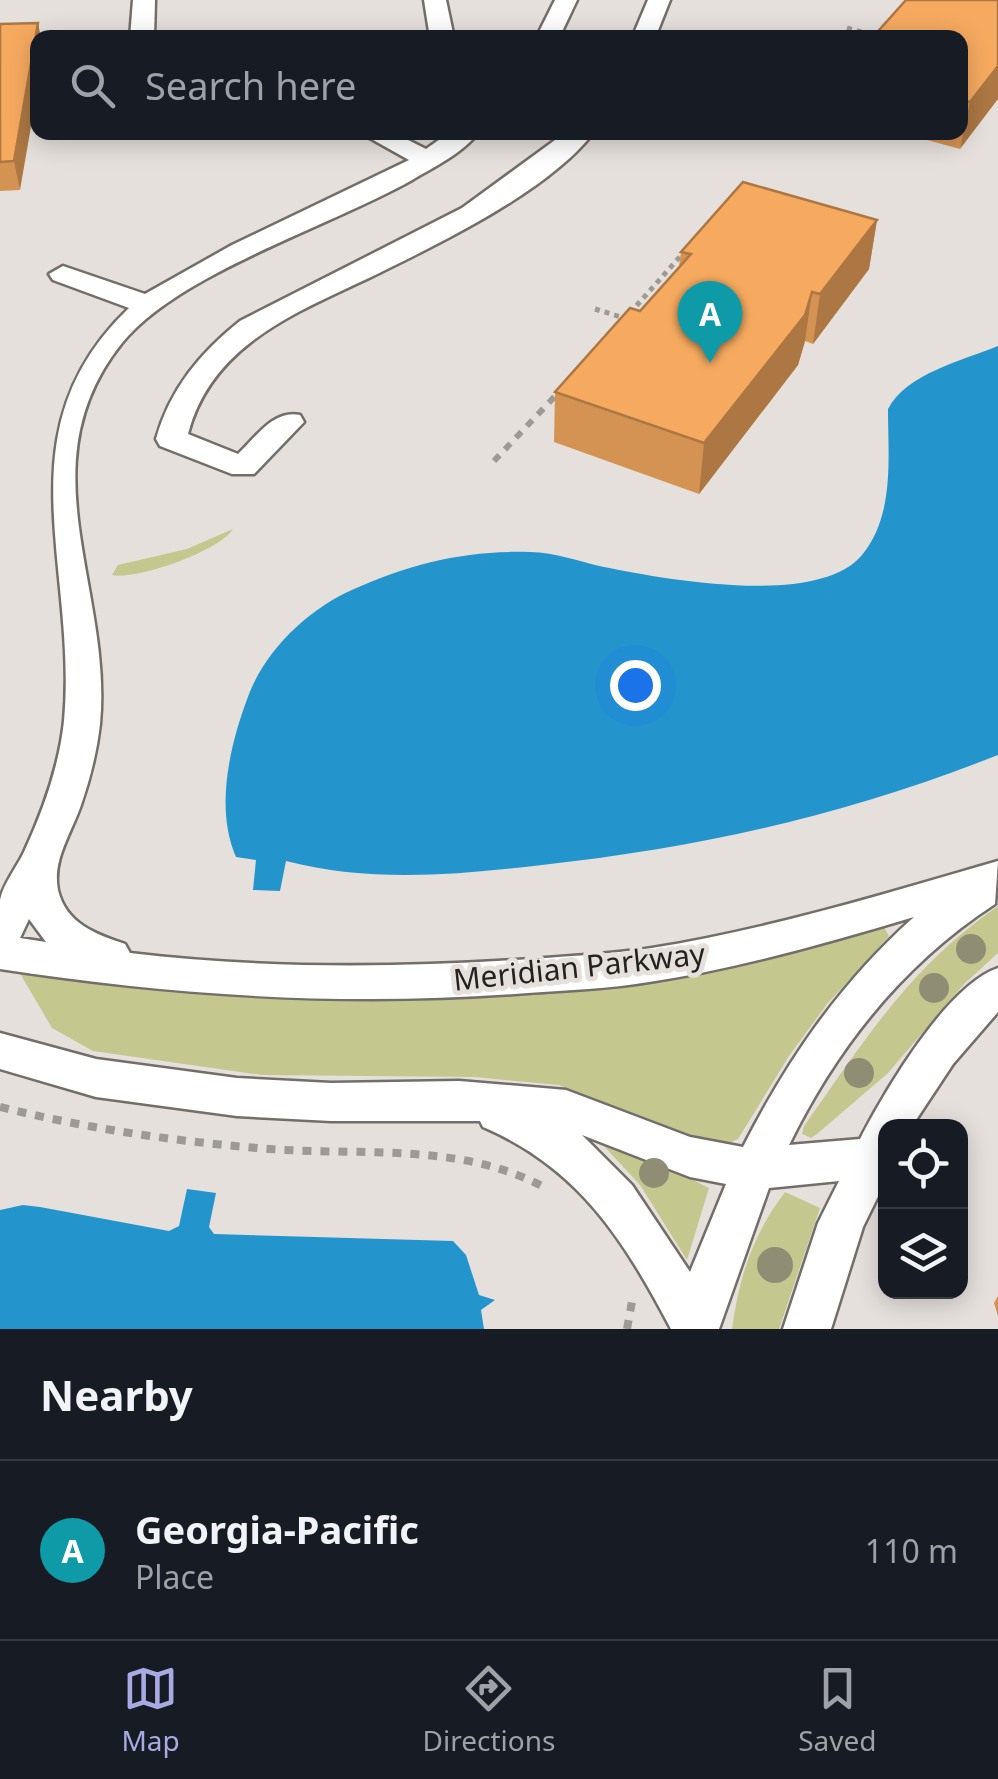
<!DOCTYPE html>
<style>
body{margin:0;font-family:"Noto Sans",sans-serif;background:#242831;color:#f1f3f6}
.controls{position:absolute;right:30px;bottom:30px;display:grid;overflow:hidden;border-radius:20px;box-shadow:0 5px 25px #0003}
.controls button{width:90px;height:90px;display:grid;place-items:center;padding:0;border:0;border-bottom:2px solid #363941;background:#171b24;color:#f1f3f6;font:50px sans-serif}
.you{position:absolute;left:635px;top:685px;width:35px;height:35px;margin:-25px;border:8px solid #fff;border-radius:50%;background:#1a73e8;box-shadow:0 0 0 15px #1a73e833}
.badge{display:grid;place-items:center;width:65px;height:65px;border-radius:50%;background:#a8aae1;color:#fff;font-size:32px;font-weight:700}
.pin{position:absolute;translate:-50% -82px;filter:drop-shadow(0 2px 5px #0008)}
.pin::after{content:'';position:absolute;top:52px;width:35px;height:30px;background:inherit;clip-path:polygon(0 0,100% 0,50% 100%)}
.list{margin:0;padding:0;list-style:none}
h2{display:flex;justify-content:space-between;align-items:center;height:130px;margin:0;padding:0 40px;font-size:42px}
h2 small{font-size:32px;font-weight:400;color:#9ea1a6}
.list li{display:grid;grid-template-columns:65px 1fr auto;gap:30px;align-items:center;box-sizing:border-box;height:180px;padding:0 40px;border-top:2px solid #363941}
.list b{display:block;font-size:38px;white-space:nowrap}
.list p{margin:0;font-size:32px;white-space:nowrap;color:#9ea1a6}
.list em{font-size:32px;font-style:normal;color:#9ea1a6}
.icon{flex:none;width:55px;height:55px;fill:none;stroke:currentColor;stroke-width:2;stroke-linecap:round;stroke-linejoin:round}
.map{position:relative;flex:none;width:998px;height:1329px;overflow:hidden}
.search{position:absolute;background:#171b24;box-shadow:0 5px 25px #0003;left:30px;right:30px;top:30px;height:110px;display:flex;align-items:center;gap:25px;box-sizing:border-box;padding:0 35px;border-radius:20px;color:#9ea1a6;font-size:38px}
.sheet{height:310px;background:#171b24}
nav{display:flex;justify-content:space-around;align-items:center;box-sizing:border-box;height:140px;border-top:2px solid #363941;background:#171b24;font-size:28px;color:#9ea1a6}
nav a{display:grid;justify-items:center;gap:5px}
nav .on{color:#a8aae1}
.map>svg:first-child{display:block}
</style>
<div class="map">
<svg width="998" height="1329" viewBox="0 0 998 1329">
<rect width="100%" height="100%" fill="#e5e0db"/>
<!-- green -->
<g fill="#c4c88e">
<path d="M233,529C221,550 139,580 112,575L118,565L187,549Z"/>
<path d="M998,906V953L964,984L888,1073L817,1134L811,1138L802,1134L804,1126C865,1040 909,968 998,906Z"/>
<path d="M884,927L889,936L827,1004L789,1056L738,1139L718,1148L678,1137L559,1085L474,1077L262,1075L93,1051L52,1028L18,970L204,993L284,997L763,957Z"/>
<path d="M609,1137L709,1188L687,1260L640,1185L602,1144Z"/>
<path d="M785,1192L820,1208L779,1329H732C739,1277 753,1234 785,1192Z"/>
</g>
<!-- water -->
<g fill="#2494cd">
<path d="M998,346V755C846,815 704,847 542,865C455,875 371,883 286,861L280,891L253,890L256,860L236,857C214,807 231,741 249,694C267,648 310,608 354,589C411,563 468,550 530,552C555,552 580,562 604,567C664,579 818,608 862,555C895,515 888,457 888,409C907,373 962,361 998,346Z"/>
<path d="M187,1189L216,1193L209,1227L214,1234L453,1241L466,1255L479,1295L495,1300L481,1310L484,1329H0V1210L23,1205L40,1207L169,1231L179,1226Z"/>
</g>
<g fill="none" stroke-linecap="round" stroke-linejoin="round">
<defs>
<g id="minor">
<path d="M133,0H155L154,38H130Z"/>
<path d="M424,0H446L454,38H430Z"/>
<path d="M555,0H577L559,38H536Z"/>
<path d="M648,0H670L655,38H632Z"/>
<path d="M359,132H392L426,149L450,132H479C463,153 434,167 412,180C331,226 179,273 122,343C24,465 113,589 100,724C97,751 90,779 81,805C71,834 52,860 58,890C66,924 96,934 125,944L130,953C263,969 398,968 531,959C571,956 612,954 652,948C770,929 884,894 998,861L995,904C903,964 837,1047 789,1145L860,1139C885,1091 946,986 998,968V1012L953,1064L912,1126H886V1180L863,1227L831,1329H783L818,1223L839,1181L769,1188L719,1329H671C624,1240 579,1168 483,1127L480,1121H331L237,1116L96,1097L0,1069V1033L96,1059L237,1078L331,1083L459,1081L566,1090L690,1137L743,1147C788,1059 840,983 914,917C827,943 739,968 649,982C609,989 568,990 528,993C351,1007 176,996 0,969C0,947 0,921 0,900C3,884 17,867 24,852C43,811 59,767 64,721C78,566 0,431 129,308L53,280L49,274L63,266L145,294L232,245L409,160ZM29,919L46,942L20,938ZM582,1135L690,1177L726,1184L690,1272L632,1185Z"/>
<path d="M566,132H594C548,192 438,244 371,277C295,313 211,345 188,434L238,454C256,437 274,409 300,415L304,422L254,474H232L160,446L156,439C170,389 200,353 240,321L462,208Z"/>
</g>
</defs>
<!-- minor casing -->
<use href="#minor" stroke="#736e6a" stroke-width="5"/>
<!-- path-far2 -->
<g stroke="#9d9995" stroke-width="5" stroke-dasharray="5 5" stroke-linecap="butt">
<path d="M847,28L884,38"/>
<path d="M595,309L627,319"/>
<path d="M630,313L685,251"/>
</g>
<!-- path-far1 -->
<path stroke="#9d9995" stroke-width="6" stroke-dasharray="8 8" stroke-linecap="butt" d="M494,461L558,393"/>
<!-- path -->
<g stroke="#9d9995" stroke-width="8" stroke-dasharray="9 9" stroke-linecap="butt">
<path d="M0,1107C89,1129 179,1142 270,1149C364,1156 460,1142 546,1188"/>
<path d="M627,1329L633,1296"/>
</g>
<!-- minor -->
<use href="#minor" fill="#fff" fill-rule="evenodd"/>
</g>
<!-- trees -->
<g fill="#8f8e74">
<circle cx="971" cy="949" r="15"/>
<circle cx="934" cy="988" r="15"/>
<circle cx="859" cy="1073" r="15"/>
<circle cx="654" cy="1173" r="15"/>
<circle cx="775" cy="1265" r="18"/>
</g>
<!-- wall -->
<g fill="#d49253">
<path d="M998,0L960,149L898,132H960V38Z"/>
<path d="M0,24L20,190L0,191Z"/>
<path d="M877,220L869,269L813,344L805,341L798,365L699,494L554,442L555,392L640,311L679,267L681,252Z"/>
<path d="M998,1296V1316L994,1303Z"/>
</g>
<!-- shaded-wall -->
<g fill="#ac7743">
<path d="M38,23L41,38H38V86L20,190L14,161Z"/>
<path d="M998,66V99L960,149L970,102Z"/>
<path d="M877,220L869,269L813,344L820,294Z"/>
<path d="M812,292L805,341L798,365L699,494L704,443Z"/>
</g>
<!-- building -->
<g fill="#f6aa60" stroke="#ac7743" stroke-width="2.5">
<path d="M906,0H998V66L970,102L960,99V38H872Z"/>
<path d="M38,23L14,161L0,162V24Z"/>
<path d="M743,182L877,220L820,294L812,292L805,315L704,443L555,392L630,308L640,311L691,254L681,252Z"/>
</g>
<g text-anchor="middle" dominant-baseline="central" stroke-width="10" stroke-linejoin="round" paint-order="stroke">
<!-- street labels -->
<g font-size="30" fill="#242220" stroke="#e5e0db">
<text transform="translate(579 966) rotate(-6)">Meridian Parkway</text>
</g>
</g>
</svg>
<div class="controls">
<button><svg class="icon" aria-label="locate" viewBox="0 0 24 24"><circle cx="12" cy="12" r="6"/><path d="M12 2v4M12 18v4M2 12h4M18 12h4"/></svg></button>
<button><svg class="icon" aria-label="layers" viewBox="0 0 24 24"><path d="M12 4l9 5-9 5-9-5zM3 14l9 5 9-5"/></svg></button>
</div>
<div class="you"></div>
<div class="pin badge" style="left:710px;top:363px;background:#0f9aa8">A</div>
<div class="search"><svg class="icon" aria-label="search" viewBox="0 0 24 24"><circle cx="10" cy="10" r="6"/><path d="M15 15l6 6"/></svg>Search here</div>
</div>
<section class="sheet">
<h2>Nearby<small></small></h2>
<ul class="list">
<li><span class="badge" style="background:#0f9aa8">A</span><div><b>Georgia-Pacific</b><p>Place</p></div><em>110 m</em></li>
</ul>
</section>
<nav>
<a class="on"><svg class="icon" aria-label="map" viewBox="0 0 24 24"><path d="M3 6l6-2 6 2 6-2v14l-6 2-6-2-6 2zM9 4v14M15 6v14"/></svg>Map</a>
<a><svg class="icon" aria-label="directions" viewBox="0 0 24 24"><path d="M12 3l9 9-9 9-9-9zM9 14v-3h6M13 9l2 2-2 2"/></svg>Directions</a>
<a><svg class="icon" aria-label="saved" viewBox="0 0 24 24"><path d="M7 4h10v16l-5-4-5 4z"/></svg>Saved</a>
</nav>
